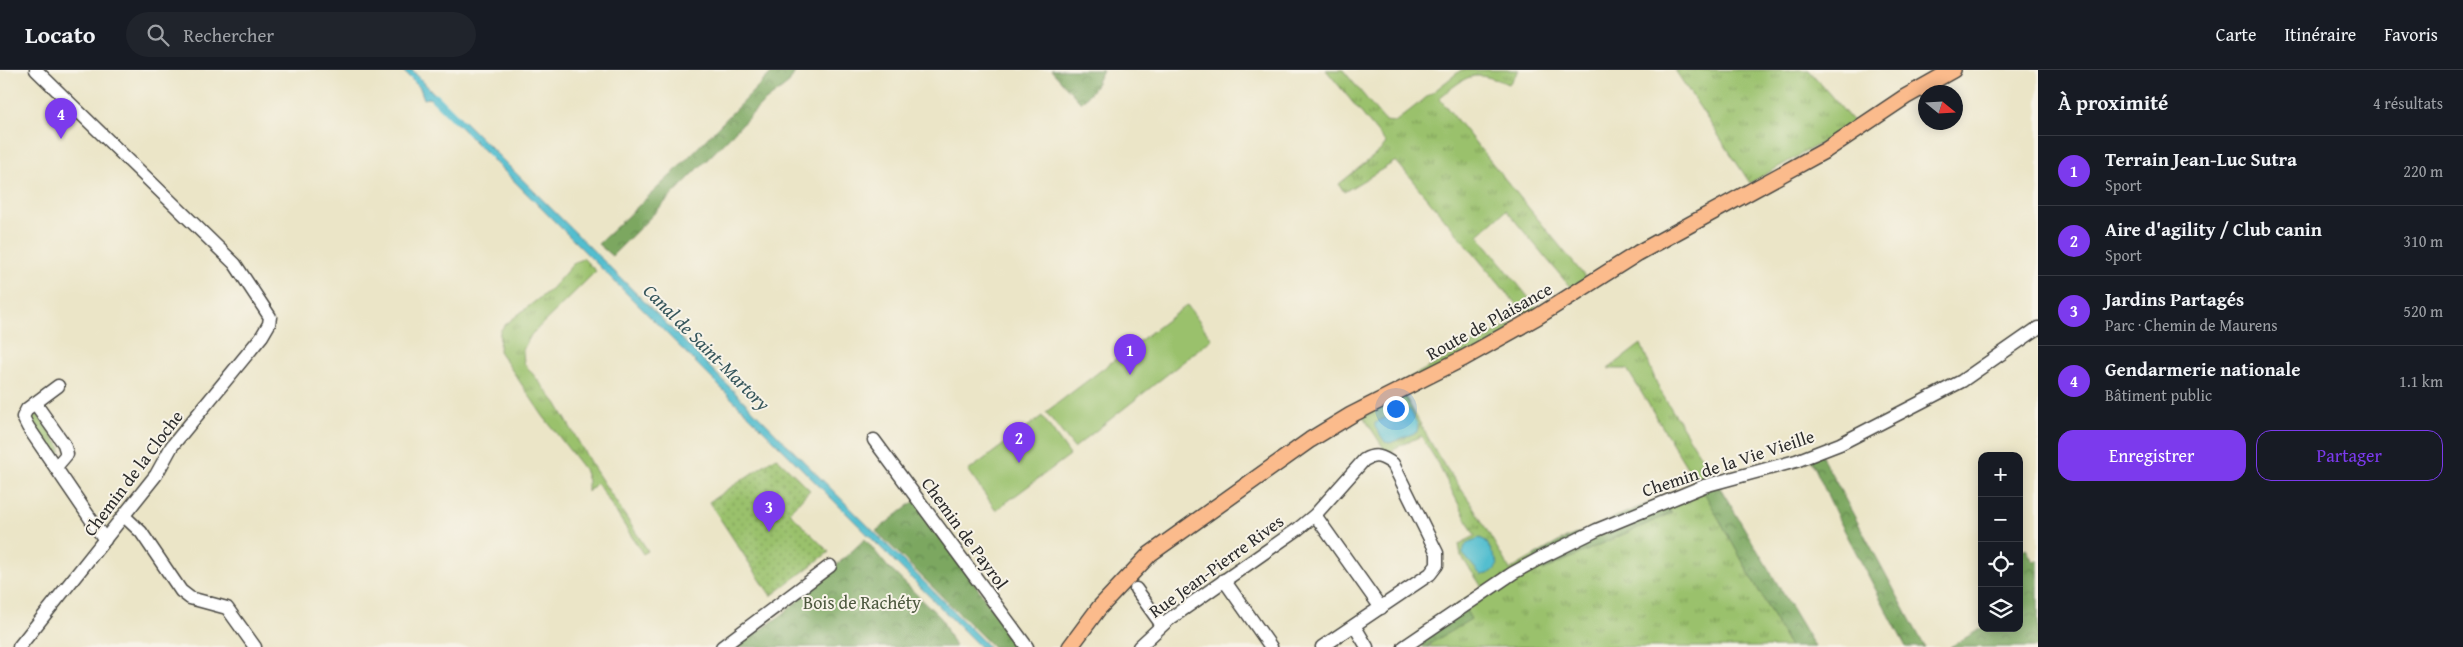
<!DOCTYPE html>
<html lang="fr">
<meta charset="utf-8">
<style>
body{margin:0;font-family:"Gentium Book Plus",serif;background:#20242c;color:#f1f3f6}
.controls{position:absolute;right:15px;bottom:15px;display:grid;overflow:hidden;border-radius:10px;box-shadow:0 2px 12px #0003}
.controls button{width:45px;height:45px;display:grid;place-items:center;padding:0;border:0;border-bottom:1px solid #363941;background:#171b24;color:#f1f3f6;font:25px sans-serif}
.compass{position:absolute;left:1918px;top:15px;width:45px;height:45px;border-radius:50%;background:#171b24;box-shadow:0 2px 12px #0003;rotate:108deg}
.you{position:absolute;left:1395px;top:338px;width:18px;height:18px;margin:-12px;border:4px solid #fff;border-radius:50%;background:#1a73e8;box-shadow:0 0 0 8px #1a73e833}
.badge{display:grid;place-items:center;width:32px;height:32px;border-radius:50%;background:#7c3aed;color:#fff;font-size:16px;font-weight:700}
.pin{position:absolute;translate:-50% -41px;filter:drop-shadow(0 1px 2px #0008)}
.pin::after{content:'';position:absolute;top:26px;width:18px;height:15px;background:inherit;clip-path:polygon(0 0,100% 0,50% 100%)}
.list{margin:0;padding:0;list-style:none}
h2{display:flex;justify-content:space-between;align-items:center;height:65px;margin:0;padding:0 20px;font-size:21px}
h2 small{font-size:16px;font-weight:400;color:#9ea1a6}
.list li{display:grid;grid-template-columns:32px 1fr auto;gap:15px;align-items:center;box-sizing:border-box;height:70px;padding:0 20px;border-top:1px solid #363941}
.list b{display:block;font-size:19px;white-space:nowrap}
.list p{margin:0;font-size:16px;white-space:nowrap;color:#9ea1a6}
.list em{font-size:16px;font-style:normal;color:#9ea1a6}
.actions{display:flex;gap:10px;padding:15px 20px}
.actions a{flex:1;padding:11px 0;border:1px solid #7c3aed;border-radius:15px;text-align:center;font-size:18px;color:#7c3aed}
.actions .main{background:#7c3aed;color:#fff}
.icon{flex:none;width:28px;height:28px;fill:none;stroke:currentColor;stroke-width:2;stroke-linecap:round;stroke-linejoin:round}
.map{position:relative;flex:none;width:2038px;height:577px;overflow:hidden}
header{display:flex;align-items:center;gap:30px;box-sizing:border-box;height:70px;padding:0 25px;background:#171b24;border-bottom:1px solid #363941}
header strong{font-size:24px}
nav{display:flex;gap:28px;margin-inline-start:auto;font-size:18px}
.search{width:350px;height:45px;background:#20242c;display:flex;align-items:center;gap:12px;box-sizing:border-box;padding:0 18px;border-radius:28px;color:#9ea1a6;font-size:19px}
main{display:flex}
aside{flex:1;background:#171b24}
.map>svg:first-child{display:block}
</style>
<header>
<strong>Locato</strong>
<div class="search"><svg class="icon" aria-label="search" viewBox="0 0 24 24"><circle cx="10" cy="10" r="6"/><path d="M15 15l6 6"/></svg>Rechercher</div>
<nav><a>Carte</a><a>Itinéraire</a><a>Favoris</a></nav>
</header>
<main>
<div class="map">
<svg width="2038" height="577" viewBox="0 0 2038 577">
<defs>
<pattern id="grass-tufts" width="24" height="20" patternUnits="userSpaceOnUse" patternTransform="scale(1.25)"><rect width="24" height="20" fill="#9ac16c"/><path d="M3 7l-1-3M5 7V3M7 7l1-3M15 17l-1-3M17 17v-4M19 17l1-3" fill="none" stroke="#7e9d59"/></pattern>
<pattern id="forest-crowns" width="20" height="18" patternUnits="userSpaceOnUse" patternTransform="scale(1.25)"><rect width="20" height="18" fill="#7ba760"/><path d="M2 6a3 3 0 1 1 6 0M12 15a3 3 0 1 1 6 0" fill="none" stroke="#65884f"/></pattern>
<pattern id="park-dots" width="8" height="8" patternUnits="userSpaceOnUse" patternTransform="scale(1.25)"><rect width="8" height="8" fill="#9ac16c"/><path d="M2 2h.1M6 6h.1" fill="none" stroke="#7e9d59" stroke-width="1.8" stroke-linecap="round"/></pattern>
</defs>
<rect width="100%" height="100%" fill="#f7f3e8"/>
<filter id="ink" filterUnits="userSpaceOnUse"><feTurbulence type="fractalNoise" baseFrequency=".02" numOctaves="2"/><feDisplacementMap in="SourceGraphic" scale="10" xChannelSelector="R" yChannelSelector="G"/><feConvolveMatrix kernelMatrix="1 2 1 2 8 2 1 2 1" color-interpolation-filters="sRGB"/></filter>
<filter id="wash" filterUnits="userSpaceOnUse"><feTurbulence type="fractalNoise" baseFrequency=".0096" numOctaves="4" result="noise"/><feDisplacementMap in="SourceGraphic" scale="20" xChannelSelector="R" yChannelSelector="G"/><feGaussianBlur stdDeviation="1.12" result="paint"/><feColorMatrix in="noise" values="0 0 0 0 0 0 0 0 0 0 0 0 0 0 0 0 0 1.4 0 .05"/><feComposite in="paint" operator="in"/></filter>
<g filter="url(#wash)">
<rect width="100%" height="100%" fill="#ebe5c7"/>
<!-- grass -->
<g fill="url(#grass-tufts)" stroke="#62764c">
<path d="M1326,0H1343L1385,51L1395,52L1461,0H1519L1509,14C1470,0 1470,4 1439,28L1586,208L1571,218L1506,140L1478,165L1546,249L1403,323L1440,389L1471,433L1510,500L1534,486L1543,500L1671,443L1665,426L1699,413L1688,399L1627,299H1608L1641,274L1659,319L1715,409L1700,413L1790,577H1429L1461,532L1482,517L1461,486L1459,474L1475,466L1436,390L1421,366L1395,378L1391,384L1382,381L1383,377L1355,334L1386,320L1526,246L1396,91L1344,122L1339,114L1380,81L1386,73Z"/>
<path d="M1675,0H1809L1855,54L1750,113Z"/>
<path d="M583,188L596,201L531,265L523,280L524,293L557,334L590,392L648,481L643,484L597,413L588,422V411L584,399L543,346L499,281L500,261L506,254L551,219L573,194Z"/>
<path d="M31,342H36L61,378L59,386L54,387L27,346Z"/>
</g>
<!-- forest -->
<g fill="url(#forest-crowns)" stroke="#536946">
<path d="M774,0H796L789,13L763,33L612,186L598,174L671,105Z"/>
<path d="M1051,0H1103L1094,18L1081,33Z"/>
<path d="M1817,377L1925,577H1906L1839,450L1807,381Z"/>
<path d="M1715,409L1815,577H1790L1699,413Z"/>
<path d="M1665,426L1671,443L1543,500L1534,486L1562,470Z"/>
<path d="M916,430L1019,577H993L876,461Z"/>
<path d="M865,469L887,496L941,548L955,577H737L783,544Z"/>
<path d="M2026,479L2033,491L2038,490V577H1950L1982,558H2019V483Z"/>
<path d="M1461,532L1471,549L1428,575L1429,577H1423L1416,564Z"/>
</g>
<!-- park -->
<path fill="url(#park-dots)" stroke="#62764c" d="M776,387L810,420L789,442L829,482L771,526L709,432Z"/>
<!-- pitch -->
<g fill="#9ac16c" stroke="#62764c">
<path d="M1187,235L1212,269L1074,378L1046,342Z"/>
<path d="M1042,346L1070,385L996,440L968,401Z"/>
</g>
<!-- water -->
<g fill="#53becf" stroke="#3f747d">
<path d="M402,0H412L445,35L440,38L429,28L424,29L420,18Z"/>
<path d="M450,40L460,47L989,577H980L457,54L448,43Z"/>
<path d="M1404,338L1410,340L1418,355L1417,362L1390,373L1385,372L1375,357V353Z"/>
<path d="M1480,468L1486,471L1498,494C1494,502 1490,504 1481,505L1463,484C1463,473 1471,471 1480,468Z"/>
</g>
<g fill="none" stroke-linecap="round" stroke-linejoin="round">
<!-- canal -->
<path stroke="#53becf" stroke-width="9" d="M435,28L456,49"/>
</g>
</g>
<g filter="url(#ink)">
<g fill="none" stroke-linecap="round" stroke-linejoin="round">
<defs>
<g id="minor">
<path d="M58,316L27,339L23,347L28,357L105,470"/>
<path d="M35,333L64,374L67,384L56,397"/>
<path d="M874,370L1027,577"/>
<path d="M1315,445L1381,538"/>
<path d="M124,446L141,462L181,521L190,528L227,538L255,577"/>
<path d="M1224,510L1271,577"/>
<path d="M1136,519L1162,555"/>
<path d="M1355,557L1367,577"/>
<path d="M19,577L156,405L172,376L262,266L269,254L270,247L235,194L36,0"/>
<path d="M722,577L830,496"/>
<path d="M1139,577L1168,550L1298,459L1315,445L1364,390C1376,383 1383,387 1393,394L1437,483V495L1430,504L1322,577"/>
<path d="M1404,577L1513,503L1544,486L1597,460L1704,416L1796,391L1840,374L1962,311L2038,258"/>
</g>
<path id="major" d="M1070,577L1099,538L1150,484L1310,370L1351,345L1464,288L1537,247L1638,183L1826,80L1905,27L1953,0"/>
</defs>
<!-- minor casing -->
<use href="#minor" stroke="#484742" stroke-width="15"/>
<!-- major casing -->
<use href="#major" stroke="#484742" stroke-width="18"/>
<!-- minor -->
<use href="#minor" stroke="#fff" stroke-width="12"/>
<!-- major -->
<use href="#major" stroke="#fbbb8c" stroke-width="15"/>
</g>
</g>
<g text-anchor="middle" dominant-baseline="central" stroke-width="4" stroke-linejoin="round" paint-order="stroke">
<!-- street labels -->
<g font-size="18" fill="#2b2b2b" stroke="#f7f3e8">
<text transform="translate(1489 251) rotate(-29)">Route de Plaisance</text>
<text transform="translate(1728 393) rotate(-18)">Chemin de la Vie Vieille</text>
<text transform="translate(133 403) rotate(-53)">Chemin de la Cloche</text>
<text transform="translate(965 463) rotate(54)">Chemin de Payrol</text>
<text transform="translate(1216 496) rotate(-36)">Rue Jean-Pierre Rives</text>
</g>
<!-- park labels -->
<g font-size="18" fill="#4c583e" stroke="#f7f3e8">
<text x="862" y="532">Bois de Rachéty</text>
</g>
<!-- water labels -->
<g font-size="19" font-style="italic" fill="#37575c" stroke="#f7f3e8">
<text transform="translate(707 277) rotate(45)">Canal de Saint-Martory</text>
</g>
</g>
</svg>
<div class="controls">
<button>+</button>
<button>−</button>
<button><svg class="icon" aria-label="locate" viewBox="0 0 24 24"><circle cx="12" cy="12" r="6"/><path d="M12 2v4M12 18v4M2 12h4M18 12h4"/></svg></button>
<button><svg class="icon" aria-label="layers" viewBox="0 0 24 24"><path d="M12 4l9 5-9 5-9-5zM3 14l9 5 9-5"/></svg></button>
</div>
<svg class="compass" viewBox="-18 -18 36 36"><path d="M0-13l5 13h-10z" fill="#e53935"/><path d="M0 13l5-13h-10z" fill="#9ea1a6"/></svg>
<div class="you"></div>
<div class="pin badge" style="left:1130px;top:305px">1</div>
<div class="pin badge" style="left:1019px;top:393px">2</div>
<div class="pin badge" style="left:769px;top:462px">3</div>
<div class="pin badge" style="left:61px;top:69px">4</div>
</div>
<aside>
<h2>À proximité<small>4 résultats</small></h2>
<ul class="list">
<li><span class="badge">1</span><div><b>Terrain Jean-Luc Sutra</b><p>Sport</p></div><em>220 m</em></li>
<li><span class="badge">2</span><div><b>Aire d'agility / Club canin</b><p>Sport</p></div><em>310 m</em></li>
<li><span class="badge">3</span><div><b>Jardins Partagés</b><p>Parc · Chemin de Maurens</p></div><em>520 m</em></li>
<li><span class="badge">4</span><div><b>Gendarmerie nationale</b><p>Bâtiment public</p></div><em>1.1 km</em></li>
</ul>
<div class="actions"><a class="main">Enregistrer</a><a>Partager</a></div>
</aside>
</main>
